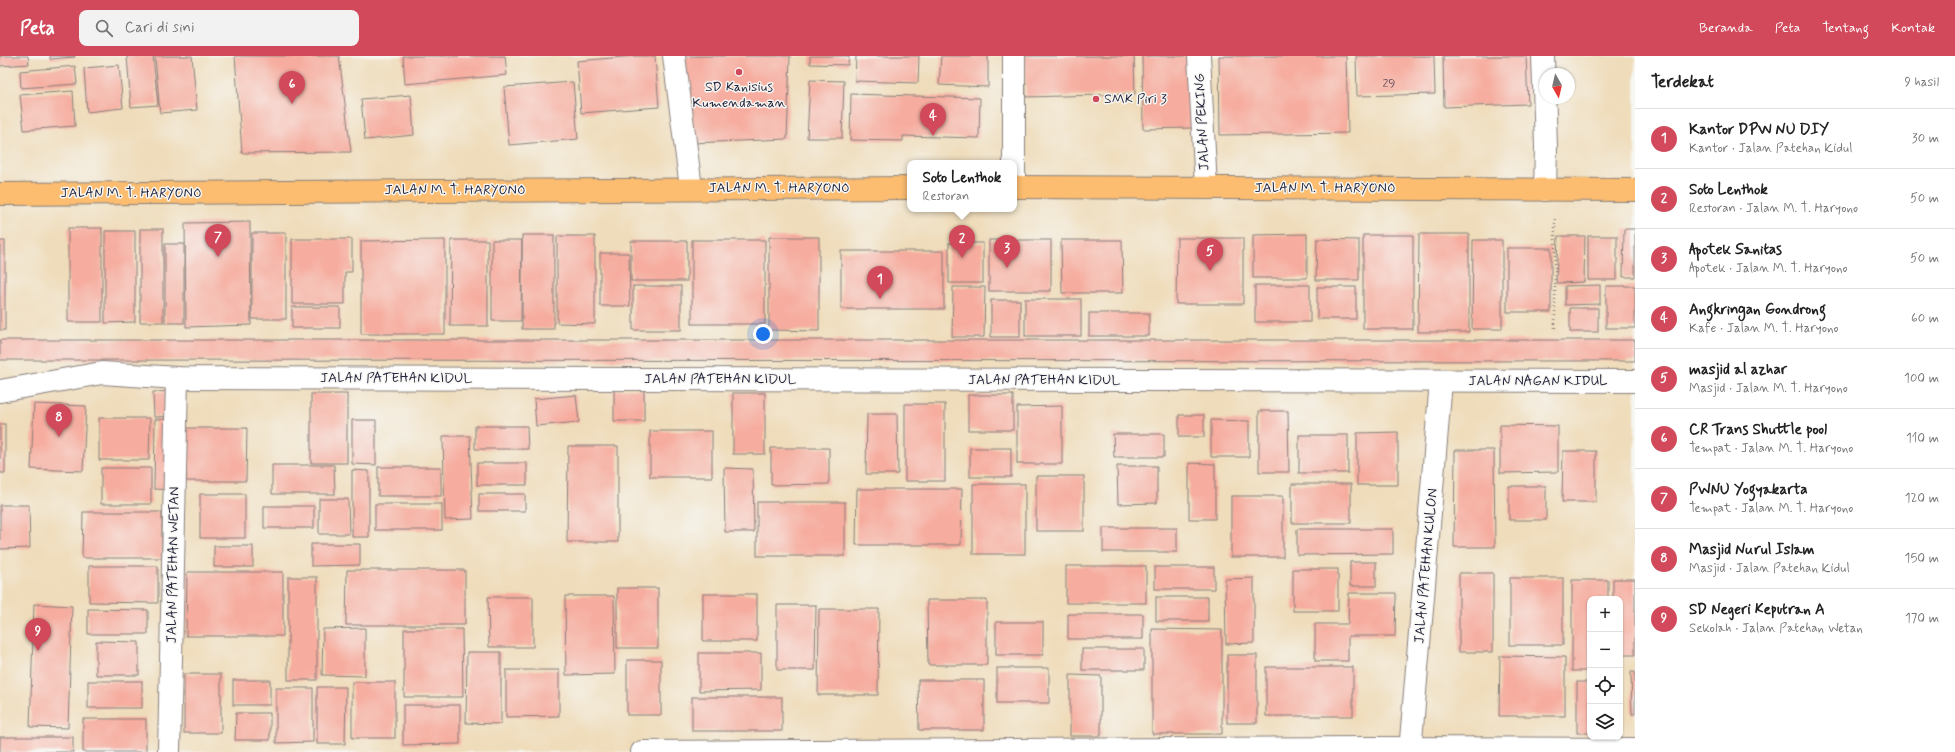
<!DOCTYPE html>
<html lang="id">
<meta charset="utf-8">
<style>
body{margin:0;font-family:Mynerve,sans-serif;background:#f2f2f2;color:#222}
.controls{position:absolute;right:12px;bottom:12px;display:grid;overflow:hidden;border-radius:8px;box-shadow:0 1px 3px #0004}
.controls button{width:36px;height:36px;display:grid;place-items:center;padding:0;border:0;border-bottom:1px solid #e0e0e0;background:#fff;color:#222;font:20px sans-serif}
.compass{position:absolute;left:1539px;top:12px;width:36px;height:36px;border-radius:50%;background:#fff;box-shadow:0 1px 3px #0004;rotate:172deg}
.you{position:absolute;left:763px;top:278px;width:14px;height:14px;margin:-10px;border:3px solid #fff;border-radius:50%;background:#1a73e8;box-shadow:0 0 0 6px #1a73e833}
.badge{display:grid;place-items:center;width:26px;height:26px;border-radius:50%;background:#d1495b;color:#fff;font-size:13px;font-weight:700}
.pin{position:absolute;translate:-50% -33px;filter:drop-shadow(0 1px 2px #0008)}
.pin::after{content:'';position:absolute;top:21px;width:14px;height:12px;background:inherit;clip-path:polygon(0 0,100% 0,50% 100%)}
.popup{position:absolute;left:907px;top:104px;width:110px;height:52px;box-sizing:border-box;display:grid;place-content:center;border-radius:8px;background:#fff;filter:drop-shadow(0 1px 3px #0005);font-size:13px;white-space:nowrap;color:#767676}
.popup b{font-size:15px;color:#222}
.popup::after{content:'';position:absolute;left:50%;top:100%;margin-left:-8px;border:8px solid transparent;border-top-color:#fff}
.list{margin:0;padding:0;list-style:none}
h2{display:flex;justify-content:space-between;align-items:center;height:52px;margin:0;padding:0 16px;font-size:17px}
h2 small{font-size:13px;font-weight:400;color:#767676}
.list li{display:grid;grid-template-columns:26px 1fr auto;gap:12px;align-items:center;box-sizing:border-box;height:60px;padding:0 16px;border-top:1px solid #e0e0e0}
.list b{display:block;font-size:15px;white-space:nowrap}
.list p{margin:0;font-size:13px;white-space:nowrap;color:#767676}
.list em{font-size:13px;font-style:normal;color:#767676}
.icon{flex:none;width:22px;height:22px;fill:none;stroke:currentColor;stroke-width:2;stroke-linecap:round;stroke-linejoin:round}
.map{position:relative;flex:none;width:1635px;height:696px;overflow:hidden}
header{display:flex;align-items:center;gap:24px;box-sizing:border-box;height:56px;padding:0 20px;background:#d1495b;color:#fff}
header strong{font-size:19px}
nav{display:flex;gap:22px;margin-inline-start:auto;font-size:14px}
.search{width:280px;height:36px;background:#f2f2f2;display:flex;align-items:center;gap:10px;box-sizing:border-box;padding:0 14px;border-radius:8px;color:#767676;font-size:15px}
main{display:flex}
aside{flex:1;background:#fff}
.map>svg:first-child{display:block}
</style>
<header>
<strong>Peta</strong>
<div class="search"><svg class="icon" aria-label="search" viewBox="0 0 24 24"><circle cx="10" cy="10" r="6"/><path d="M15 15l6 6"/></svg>Cari di sini</div>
<nav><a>Beranda</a><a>Peta</a><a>Tentang</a><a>Kontak</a></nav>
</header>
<main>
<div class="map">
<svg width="1635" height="696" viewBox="0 0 1635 696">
<rect width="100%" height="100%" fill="#f6f6f2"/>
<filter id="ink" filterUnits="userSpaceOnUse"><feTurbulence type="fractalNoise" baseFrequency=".025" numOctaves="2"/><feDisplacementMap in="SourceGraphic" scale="8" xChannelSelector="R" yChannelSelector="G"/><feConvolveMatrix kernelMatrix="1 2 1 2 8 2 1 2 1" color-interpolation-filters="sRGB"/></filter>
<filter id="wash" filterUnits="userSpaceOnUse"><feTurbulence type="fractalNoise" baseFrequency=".012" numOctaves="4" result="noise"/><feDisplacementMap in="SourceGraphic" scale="16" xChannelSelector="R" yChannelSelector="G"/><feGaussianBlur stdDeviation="0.9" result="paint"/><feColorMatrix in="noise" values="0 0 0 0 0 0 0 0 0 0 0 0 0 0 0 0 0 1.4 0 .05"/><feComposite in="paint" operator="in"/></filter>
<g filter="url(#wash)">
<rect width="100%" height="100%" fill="#efdcba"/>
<g id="blocks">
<!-- building -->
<g fill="#f6ac9e">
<path d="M0,0H28L29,8L0,10Z"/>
<path d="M50,0H75V1L50,3Z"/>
<path d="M127,0H153L158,49L131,51Z"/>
<path d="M155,0H192L197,54L160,57Z"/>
<path d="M235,0H339L351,96L242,97Z"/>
<path d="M403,0H505L507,19L405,28Z"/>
<path d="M635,0H655L659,51L581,57L577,5Z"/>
<path d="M683,0H790L787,83L692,87Z"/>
<path d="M810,0H849L848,9L810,8Z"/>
<path d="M856,0H919L918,27L855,25Z"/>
<path d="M941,0H988V31L939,29Z"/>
<path d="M1025,0H1134L1135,38L1026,41Z"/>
<path d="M1142,0H1192L1193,72L1143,73Z"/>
<path d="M1219,0H1346L1348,77L1220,79Z"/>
<path d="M1356,0H1434L1435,38L1357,40Z"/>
<path d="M1443,0H1526L1528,48L1444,51Z"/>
<path d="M119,9L123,52L87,56L84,12Z"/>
<path d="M75,10L77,28L21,32L20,15Z"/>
<path d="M810,24L844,25L842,82H807Z"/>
<path d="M573,26L578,83L509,89L504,31Z"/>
<path d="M73,35L75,70L24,74L20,39Z"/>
<path d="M851,38L980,42L979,82L903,80V85L850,84Z"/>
<path d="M411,39L414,79L365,84L361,43Z"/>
<path d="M250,166L251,269L186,271L185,167Z"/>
<rect x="68" y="172" width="34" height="94"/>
<rect x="140" y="173" width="23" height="93"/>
<path d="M1624,173H1635V221H1623Z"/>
<path d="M105,175H135V266L105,267Z"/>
<rect x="252" y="177" width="34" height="86"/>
<path d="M1307,178V222H1253V179Z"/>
<path d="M1419,178H1469V276H1418Z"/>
<rect x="522" y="179" width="32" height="94"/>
<rect x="1363" y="179" width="50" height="94"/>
<path d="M557,180H595V268L557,267Z"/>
<path d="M1558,180H1585L1584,226L1556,227Z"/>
<rect x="1588" y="180" width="29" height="44"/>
<path d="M769,181H819V275L769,274Z"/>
<path d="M1177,182H1243V248H1176Z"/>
<path d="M292,183H352V216H345V248H292Z"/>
<path d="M1317,183L1359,184V224H1316Z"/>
<path d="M445,184V278H361V185Z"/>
<path d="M451,184H488V270H450Z"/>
<path d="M492,184H522L521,265H492Z"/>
<rect x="692" y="184" width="73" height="84"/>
<rect x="989" y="184" width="62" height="51"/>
<path d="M1061,184H1122L1123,237H1062Z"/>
<path d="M1473,184H1502V273H1472Z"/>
<rect x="0" y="185" width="5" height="89"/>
<rect x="631" y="185" width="56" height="40"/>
<rect x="949" y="187" width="34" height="40"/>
<rect x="165" y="188" width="19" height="79"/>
<rect x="1507" y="192" width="44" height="64"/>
<rect x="841" y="195" width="103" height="58"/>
<path d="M600,197H629L630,250H600Z"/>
<rect x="1255" y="229" width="55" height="37"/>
<path d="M1600,229V248L1565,249V230Z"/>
<rect x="633" y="230" width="48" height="44"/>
<rect x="1606" y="230" width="29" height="42"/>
<path d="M953,231H985L984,281H952Z"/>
<rect x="1317" y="231" width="39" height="32"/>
<rect x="1025" y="243" width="56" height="37"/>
<rect x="991" y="244" width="29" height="37"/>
<rect x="292" y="251" width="48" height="21"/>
<rect x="1570" y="252" width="28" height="24"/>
<rect x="1089" y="257" width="60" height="23"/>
<path d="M0,284H1635V305L0,304Z"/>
<path d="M644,333V365H614V334Z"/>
<path d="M173,335V360L154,361L153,336Z"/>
<rect x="733" y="337" width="32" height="61"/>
<rect x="311" y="338" width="36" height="69"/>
<path d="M576,339L579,366L536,370L534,343Z"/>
<rect x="968" y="339" width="45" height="35"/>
<path d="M34,348L86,350L83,415L31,413Z"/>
<rect x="905" y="348" width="40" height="77"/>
<path d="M1062,350V408H1017V351Z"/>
<path d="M1259,355H1288L1289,416H1259Z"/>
<path d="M867,358H897L898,418H866Z"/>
<rect x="1179" y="359" width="25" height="22"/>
<path d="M99,362H150L149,404H99Z"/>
<path d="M155,363H173L172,434L154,433Z"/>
<path d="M352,364H376V409L352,408Z"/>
<path d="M1211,364L1249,365V401H1211Z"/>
<rect x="0" y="368" width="5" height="49"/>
<path d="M1500,369L1558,370V416L1500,417Z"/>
<path d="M475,370H527L528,393H475Z"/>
<path d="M186,372H247L246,425H186Z"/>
<rect x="650" y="375" width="62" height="46"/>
<path d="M1398,376V429H1357V377Z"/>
<path d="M1113,378H1164V401H1114Z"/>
<rect x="1299" y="379" width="49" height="38"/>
<path d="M443,380H470L473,463L445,464Z"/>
<path d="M568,390H618V486H567Z"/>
<path d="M771,392H829V428L771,429Z"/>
<rect x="970" y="392" width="41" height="29"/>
<path d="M1455,394H1494L1495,491H1454Z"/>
<path d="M1563,395H1596V446H1562Z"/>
<rect x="477" y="407" width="50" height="22"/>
<path d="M1189,407L1215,408V463H1189Z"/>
<path d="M272,409H334L335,438H272Z"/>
<path d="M1117,410H1157V447L1118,448Z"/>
<rect x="378" y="411" width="63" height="29"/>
<rect x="101" y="412" width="50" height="36"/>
<path d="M724,412L753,413L754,476H725Z"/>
<path d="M352,414L369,415V481H352Z"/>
<rect x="1036" y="420" width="48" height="55"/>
<rect x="973" y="428" width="52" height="70"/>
<rect x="1292" y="428" width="59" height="39"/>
<rect x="1509" y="430" width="37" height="34"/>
<path d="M857,433H962L961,489H856Z"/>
<rect x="200" y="438" width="45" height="44"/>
<rect x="479" y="438" width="46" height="17"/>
<rect x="1231" y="440" width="52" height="61"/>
<path d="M319,443H348L349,478H319Z"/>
<rect x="757" y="446" width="88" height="54"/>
<rect x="375" y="448" width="67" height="26"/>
<path d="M0,449H29L30,492L0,493Z"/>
<rect x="264" y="450" width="50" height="22"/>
<path d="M83,456H162V502H82Z"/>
<rect x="1103" y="472" width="74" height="24"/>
<path d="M1297,473H1393V498L1297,499Z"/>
<path d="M311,488H360V509L311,510Z"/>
<rect x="214" y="490" width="39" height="21"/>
<rect x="1350" y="506" width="26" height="24"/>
<path d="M89,510H158V547L89,546Z"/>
<rect x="1066" y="510" width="80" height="37"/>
<rect x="1155" y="511" width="59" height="22"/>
<rect x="1293" y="513" width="45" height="42"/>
<path d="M347,514H465V569H346Z"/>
<path d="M187,516H283V580H186Z"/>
<rect x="1459" y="517" width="34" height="79"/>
<rect x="288" y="521" width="29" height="103"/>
<path d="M1254,522V587L1226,588L1225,523Z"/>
<rect x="1510" y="522" width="53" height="67"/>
<path d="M1613,523H1635V599H1620V543H1613Z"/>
<path d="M1572,524H1608V543H1590V615H1572Z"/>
<rect x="617" y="532" width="41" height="60"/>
<path d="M1349,537H1396L1395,580H1348V605H1315V568H1348Z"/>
<rect x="703" y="538" width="54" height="47"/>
<path d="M565,540H614L615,618L566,619Z"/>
<path d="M488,541H533V591H489Z"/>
<rect x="1156" y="541" width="52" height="24"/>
<path d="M927,544H987V609H928Z"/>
<path d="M34,548L72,550L68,672L30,671Z"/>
<path d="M777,549H816L815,614H777Z"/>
<path d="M88,553L148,554V578H88Z"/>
<path d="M819,553H879L878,639H818Z"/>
<rect x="1068" y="558" width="75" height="25"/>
<rect x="996" y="566" width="47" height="33"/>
<path d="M365,572V620L322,619L323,573Z"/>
<path d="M404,573H462L463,641H404Z"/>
<path d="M1152,573L1222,574V678H1152Z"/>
<path d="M96,585L139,586V619H96Z"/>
<rect x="1082" y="593" width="62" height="21"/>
<path d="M467,596H501V668L466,667Z"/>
<path d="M699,597H761V634L699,635Z"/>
<rect x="1227" y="599" width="30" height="68"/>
<path d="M1500,600L1565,601V660H1499Z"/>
<rect x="627" y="604" width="34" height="55"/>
<rect x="1266" y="611" width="87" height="49"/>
<rect x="997" y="612" width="52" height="35"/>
<path d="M506,614H559V660L506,661Z"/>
<path d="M1631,616H1635V658H1632Z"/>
<rect x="184" y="618" width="37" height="59"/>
<path d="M1070,619L1101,620V680H1070Z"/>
<rect x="233" y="624" width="37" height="25"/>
<path d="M918,624H984V674H919Z"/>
<rect x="88" y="625" width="54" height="27"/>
<rect x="352" y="626" width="43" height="56"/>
<rect x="1577" y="626" width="13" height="51"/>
<path d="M317,631H346L345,688H317Z"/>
<path d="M276,632H313V686L276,687Z"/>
<rect x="692" y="641" width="90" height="34"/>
<path d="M403,649H460V688L403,689Z"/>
<path d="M236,657H270V684H235Z"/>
<rect x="83" y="663" width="63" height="33"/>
<rect x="0" y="681" width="73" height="15"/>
</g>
</g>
</g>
<g filter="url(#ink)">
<use href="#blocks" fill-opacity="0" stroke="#887f7a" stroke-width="1"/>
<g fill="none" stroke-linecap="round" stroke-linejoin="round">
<defs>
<g id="minor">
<path d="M674,0L691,132"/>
<path d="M1014,0V131"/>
<path d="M1199,0L1206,132"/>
<path d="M1543,0L1546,90L1545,134"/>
<path d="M0,335L102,317L177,322L1635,325"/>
<path d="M169,696L177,322"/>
<path d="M642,696L1369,692L1635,693"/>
<path d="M1410,696L1441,325"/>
</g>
<g id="primary">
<path d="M1014,131L1635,134"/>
<path d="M0,138L910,132"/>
</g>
</defs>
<!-- minor casing -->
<use href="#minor" stroke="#887f7a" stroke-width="24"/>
<!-- primary casing -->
<use href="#primary" stroke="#887f7a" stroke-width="24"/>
<!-- path -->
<path stroke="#887f7a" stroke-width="2.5" stroke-dasharray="1 3" stroke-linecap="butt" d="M1555,272V161"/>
<!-- minor -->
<use href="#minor" stroke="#fff" stroke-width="22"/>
<!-- primary -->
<use href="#primary" stroke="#fcbd6f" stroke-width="22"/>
</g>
</g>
<!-- markers -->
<g fill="#d1495b" stroke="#f6f6f2" stroke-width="1.5">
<circle cx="739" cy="16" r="4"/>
<circle cx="1096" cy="43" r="4"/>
</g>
<g text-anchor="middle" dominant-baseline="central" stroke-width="3" stroke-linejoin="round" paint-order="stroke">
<!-- number labels -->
<g font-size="12" fill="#574454">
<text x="1389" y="28">29</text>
</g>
<!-- poi labels -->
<g font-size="14" fill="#22223b" stroke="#f6f6f2">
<text x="739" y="31">SD Kanisius<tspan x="739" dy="16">Kumendaman</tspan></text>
<text x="1104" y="43" text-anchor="start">SMK Piri 3</text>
</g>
<!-- street labels -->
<g font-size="14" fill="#22223b" stroke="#f6f6f2">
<text transform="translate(1202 66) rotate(-93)">JALAN PEKING</text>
<text x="779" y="132">JALAN M. T. HARYONO</text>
<text x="1325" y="132">JALAN M. T. HARYONO</text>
<text x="455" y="134">JALAN M. T. HARYONO</text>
<text x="131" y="137">JALAN M. T. HARYONO</text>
<text x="396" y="322">JALAN PATEHAN KIDUL</text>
<text x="720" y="323">JALAN PATEHAN KIDUL</text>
<text x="1044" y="324">JALAN PATEHAN KIDUL</text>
<text x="1538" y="325">JALAN NAGAN KIDUL</text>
<text transform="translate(173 509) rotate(-89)">JALAN PATEHAN WETAN</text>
<text transform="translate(1426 510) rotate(-85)">JALAN PATEHAN KULON</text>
</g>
</g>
</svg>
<div class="controls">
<button>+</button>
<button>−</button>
<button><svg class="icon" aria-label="locate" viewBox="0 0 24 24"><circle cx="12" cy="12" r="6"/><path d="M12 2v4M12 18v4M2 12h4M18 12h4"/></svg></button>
<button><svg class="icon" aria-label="layers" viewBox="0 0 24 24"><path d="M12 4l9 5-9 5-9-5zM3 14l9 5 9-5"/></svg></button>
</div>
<svg class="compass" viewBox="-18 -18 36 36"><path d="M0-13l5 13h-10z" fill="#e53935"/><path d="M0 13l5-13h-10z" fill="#767676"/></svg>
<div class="you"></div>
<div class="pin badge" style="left:880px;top:243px">1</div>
<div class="pin badge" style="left:962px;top:202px">2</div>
<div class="popup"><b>Soto Lenthok</b>Restoran</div>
<div class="pin badge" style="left:1007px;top:212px">3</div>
<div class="pin badge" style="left:933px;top:80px">4</div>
<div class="pin badge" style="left:1210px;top:215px">5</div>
<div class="pin badge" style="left:292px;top:48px">6</div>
<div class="pin badge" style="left:218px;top:201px">7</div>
<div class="pin badge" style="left:59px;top:381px">8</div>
<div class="pin badge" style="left:38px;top:595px">9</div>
</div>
<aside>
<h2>Terdekat<small>9 hasil</small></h2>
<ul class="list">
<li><span class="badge">1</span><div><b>Kantor DPW NU DIY</b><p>Kantor · Jalan Patehan Kidul</p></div><em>30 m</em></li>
<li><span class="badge">2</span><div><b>Soto Lenthok</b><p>Restoran · Jalan M. T. Haryono</p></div><em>50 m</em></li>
<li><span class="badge">3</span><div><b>Apotek Sanitas</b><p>Apotek · Jalan M. T. Haryono</p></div><em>50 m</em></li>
<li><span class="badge">4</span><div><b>Angkringan Gondrong</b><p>Kafe · Jalan M. T. Haryono</p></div><em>60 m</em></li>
<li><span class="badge">5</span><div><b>masjid al azhar</b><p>Masjid · Jalan M. T. Haryono</p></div><em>100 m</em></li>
<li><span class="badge">6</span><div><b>CR Trans Shuttle pool</b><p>Tempat · Jalan M. T. Haryono</p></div><em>110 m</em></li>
<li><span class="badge">7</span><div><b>PWNU Yogyakarta</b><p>Tempat · Jalan M. T. Haryono</p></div><em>120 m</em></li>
<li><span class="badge">8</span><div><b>Masjid Nurul Islam</b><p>Masjid · Jalan Patehan Kidul</p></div><em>150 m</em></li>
<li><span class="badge">9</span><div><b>SD Negeri Keputran A</b><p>Sekolah · Jalan Patehan Wetan</p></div><em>170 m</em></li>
</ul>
</aside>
</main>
